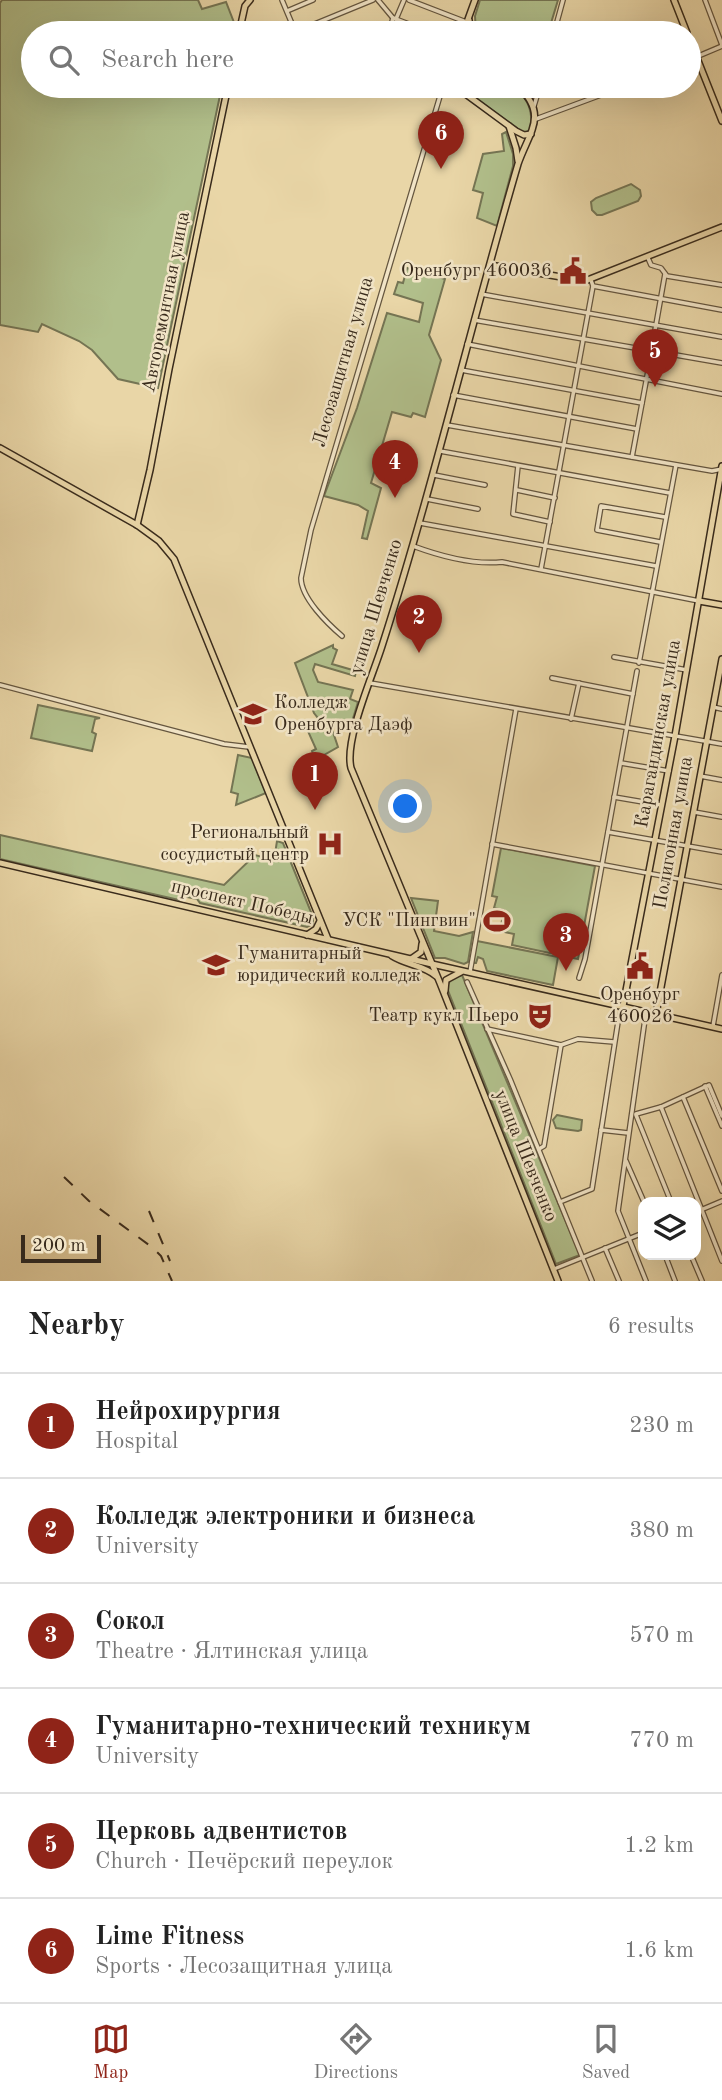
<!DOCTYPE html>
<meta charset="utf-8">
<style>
body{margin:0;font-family:"Old Standard TT",serif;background:#f6f6f6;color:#222}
.controls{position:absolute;right:21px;bottom:21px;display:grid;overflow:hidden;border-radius:14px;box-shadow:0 7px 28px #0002}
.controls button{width:63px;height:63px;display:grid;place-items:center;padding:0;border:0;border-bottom:2px solid #e0e0e0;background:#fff;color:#222;font:35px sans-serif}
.scale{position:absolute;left:21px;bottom:18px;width:80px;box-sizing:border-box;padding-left:7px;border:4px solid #392b1c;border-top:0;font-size:19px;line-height:24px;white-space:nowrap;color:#392b1c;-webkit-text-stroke:5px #f1e4c6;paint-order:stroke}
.you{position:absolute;left:406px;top:807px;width:24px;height:24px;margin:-18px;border:5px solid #fff;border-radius:50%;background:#1a73e8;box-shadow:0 0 0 10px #1a73e833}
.badge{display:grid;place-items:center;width:46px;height:46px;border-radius:50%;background:#8f2418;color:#fff;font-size:23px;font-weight:700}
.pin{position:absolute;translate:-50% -58px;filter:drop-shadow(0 2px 4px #0008)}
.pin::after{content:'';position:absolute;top:37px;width:24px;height:21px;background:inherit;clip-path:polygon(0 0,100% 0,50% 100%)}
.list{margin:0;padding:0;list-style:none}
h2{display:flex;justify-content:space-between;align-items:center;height:91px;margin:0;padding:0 28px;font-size:30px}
h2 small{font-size:23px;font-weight:400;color:#767676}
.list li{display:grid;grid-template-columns:46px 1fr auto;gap:21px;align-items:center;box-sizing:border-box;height:105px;padding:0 28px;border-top:2px solid #e0e0e0}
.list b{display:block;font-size:26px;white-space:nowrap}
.list p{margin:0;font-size:23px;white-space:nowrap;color:#767676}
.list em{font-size:23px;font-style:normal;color:#767676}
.icon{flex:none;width:38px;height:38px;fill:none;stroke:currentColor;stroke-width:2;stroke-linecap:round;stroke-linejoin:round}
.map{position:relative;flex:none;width:722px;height:1281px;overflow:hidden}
.search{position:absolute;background:#fff;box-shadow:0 7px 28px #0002;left:21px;right:21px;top:21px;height:77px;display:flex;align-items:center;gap:18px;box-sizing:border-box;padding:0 24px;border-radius:38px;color:#767676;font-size:26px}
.sheet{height:721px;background:#fff}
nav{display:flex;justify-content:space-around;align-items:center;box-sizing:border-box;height:98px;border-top:2px solid #e0e0e0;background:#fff;font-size:19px;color:#767676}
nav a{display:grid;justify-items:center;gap:4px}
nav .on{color:#8f2418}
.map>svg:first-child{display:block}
</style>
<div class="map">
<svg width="722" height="1281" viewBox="0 0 722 1281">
<rect width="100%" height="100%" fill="#e9d6a7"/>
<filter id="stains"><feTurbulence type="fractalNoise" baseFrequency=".00286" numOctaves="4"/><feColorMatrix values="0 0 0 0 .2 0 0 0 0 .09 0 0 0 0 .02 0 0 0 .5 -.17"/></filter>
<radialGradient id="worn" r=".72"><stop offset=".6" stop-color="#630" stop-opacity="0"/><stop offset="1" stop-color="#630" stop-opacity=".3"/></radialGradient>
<!-- green -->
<g fill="#b1bf8b" stroke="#757554" stroke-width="2">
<path d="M2,0H198L202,9L226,2L235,25L233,33H33V86H222L158,388L118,379L92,350L79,341L42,324L38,332L0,325V3Z"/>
<path d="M480,0H558L548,33H476L475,16Z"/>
<path d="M464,86H514C528,99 533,110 531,130L526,133L521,131L478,100Z"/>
<path d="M506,132L513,154V166L497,226L477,218L483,193L473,190L483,154L504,151L502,134Z"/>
<path d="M631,184L640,190L641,196L638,201L602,215H597L592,210L591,202L596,198Z"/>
<path d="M407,268L445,279L429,335L441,360L425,417L413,413L411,417L392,412L371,483L381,488L367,539L362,538L368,511L358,505L324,496L357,408L387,313L419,322L423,303L394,294L398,282L403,283Z"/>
<path d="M333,645V648L337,650L332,664L356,671L355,676L315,664L313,670L318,682L353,690L350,699L358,702L351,725L334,720L330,723L338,747L315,760L312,751L316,749L307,729L321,722L314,713L295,663Z"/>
<path d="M38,705L100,718L95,719L92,732L96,734L92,751L31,738Z"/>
<path d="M238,755L252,758L266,793L236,805L238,794L231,792Z"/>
<path d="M0,835L224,885L255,855L274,860L277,841L283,843L313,917V924L307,927L200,903L197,899L182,896L179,900L0,859Z"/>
<path d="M501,848L595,866L578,959L512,945L514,934L500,931L504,910L494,908L497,897L492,896Z"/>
<path d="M411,898L438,901L434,931L459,936L473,932L468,962L464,964L445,958H435Z"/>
<path d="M477,941L558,957L553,985L487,971L483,959L478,957L476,963H473Z"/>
<path d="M462,975L580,1255L556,1264L447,988C449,979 453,977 462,975Z"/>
<path d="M557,1115L582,1120L581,1130L578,1131L556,1128L553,1120Z"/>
</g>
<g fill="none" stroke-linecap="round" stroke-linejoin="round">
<defs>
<g id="minor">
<path d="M282,0L295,31"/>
<path d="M378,0L393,18L432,33"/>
<path d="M409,0L466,22"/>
<path d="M705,0L722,45"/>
<path d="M287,11L313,0"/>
<path d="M396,19L404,0"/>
<path d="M241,28L256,33"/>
<path d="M295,32L373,0"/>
<path d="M356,33L375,26L390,27"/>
<path d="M389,33L393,18"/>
<path d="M554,33L563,0"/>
<path d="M689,60L722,46"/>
<path d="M428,86L467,95"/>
<path d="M534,106L540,86"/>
<path d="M536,119L625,86"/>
<path d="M648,258L651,265L661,268L667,276L722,285"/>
<path d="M591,280L593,286L722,310"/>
<path d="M481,294L722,337"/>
<path d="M474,320L722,363"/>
<path d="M654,336L665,274"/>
<path d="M467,344L722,394"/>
<path d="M650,361L653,343"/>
<path d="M461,370L642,403"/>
<path d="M453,395L637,429"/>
<path d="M447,425L712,471L722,469"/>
<path d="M440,451L670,493"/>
<path d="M632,457L648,371"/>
<path d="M518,466L513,514L550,522"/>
<path d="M434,475L485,485"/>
<path d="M517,490L555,498"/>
<path d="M427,499L478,509"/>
<path d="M420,523L656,566"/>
<path d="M660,542L597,530L601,506L665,517"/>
<path d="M413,546C440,556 474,565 502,562L699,601"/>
<path d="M541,569L593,286"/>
<path d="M342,636C328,624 301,598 301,578L311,530L443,86"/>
<path d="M614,657L687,670"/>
<path d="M639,663L676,465"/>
<path d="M552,678L633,694"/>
<path d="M370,683L722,744"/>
<path d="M0,685L224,744L249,747"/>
<path d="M713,707L722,709"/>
<path d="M571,719L579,683"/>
<path d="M621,763L669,771"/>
<path d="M700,776L722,780"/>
<path d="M614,797L661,805"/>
<path d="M694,812L722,817"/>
<path d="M608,832L722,852"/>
<path d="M492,844L722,887"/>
<path d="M470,972L516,709"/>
<path d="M579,978L585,959L637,671"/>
<path d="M467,982L510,1079L592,1281"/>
<path d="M713,1026L722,975"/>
<path d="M487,1029L561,1045L578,1039L614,1042"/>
<path d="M705,1086L722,1126"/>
<path d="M683,1097L722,1191"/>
<path d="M661,1107L722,1261"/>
<path d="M636,1114L661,1107L709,1085L722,1116"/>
<path d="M636,1115L671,1202"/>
<path d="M601,1130L628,1133"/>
<path d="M539,1149L544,1146L561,1045"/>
<path d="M626,1161L644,1202"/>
<path d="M560,1202L592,1189L618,1022L623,1006"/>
<path d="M696,1212L722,1201"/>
<path d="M605,1248L619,1281"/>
<path d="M665,1255L675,1281"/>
<path d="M691,1255L702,1281"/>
<path d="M554,1269L643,1233"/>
<path d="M646,1281L618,1211L646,1012"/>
</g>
<g id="major">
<path d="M674,0L687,33"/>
<path d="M469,20L471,33"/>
<path d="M239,33L245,6L250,0"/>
<path d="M463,33L475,0"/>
<path d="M689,38L722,121"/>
<path d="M460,86L467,95L516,131L524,135L531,134"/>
<path d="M518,86C549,115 529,132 518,164C471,324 433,487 382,646C373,675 344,740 351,768L440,983L558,1281"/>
<path d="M509,126L516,148L518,161"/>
<path d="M490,265L585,281L722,227"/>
<path d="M0,448L137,525L159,541L174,559L328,939"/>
<path d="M137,525L150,470L169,369L228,86"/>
<path d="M699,601L722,605"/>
<path d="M0,863L432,964L722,1029"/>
<path d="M307,935L316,929L320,921"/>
<path d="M392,956C406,965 423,965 436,976"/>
<path d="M411,959L421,952L422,944"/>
<path d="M445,991L446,980L461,972"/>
<path d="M623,1006L675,736L722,466"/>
<path d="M656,1014L722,659"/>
</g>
</defs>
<!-- minor casing -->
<use href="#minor" stroke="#65563f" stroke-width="6"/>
<!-- major casing -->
<use href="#major" stroke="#392b1c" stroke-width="8"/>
<!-- minor -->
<use href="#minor" stroke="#f1e4c6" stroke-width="3.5"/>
<!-- major -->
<use href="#major" stroke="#e9d6a7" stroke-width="5"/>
<!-- rail -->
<g stroke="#392b1c" stroke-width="2" stroke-dasharray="12 12" stroke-linecap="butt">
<path d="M64,1177L89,1201L153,1248L161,1256L172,1281"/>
<path d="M149,1211L170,1261"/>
</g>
</g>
<!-- icons -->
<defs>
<symbol id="civic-bare" viewBox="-9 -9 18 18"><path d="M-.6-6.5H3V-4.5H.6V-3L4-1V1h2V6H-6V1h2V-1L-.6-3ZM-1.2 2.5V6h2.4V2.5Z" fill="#8f2418" stroke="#f1e4c6" stroke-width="2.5" paint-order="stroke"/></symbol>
<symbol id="university-bare" viewBox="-9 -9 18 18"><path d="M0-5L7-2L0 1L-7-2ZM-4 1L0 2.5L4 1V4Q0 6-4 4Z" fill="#8f2418" stroke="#f1e4c6" stroke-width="2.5" paint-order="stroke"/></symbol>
<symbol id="hospital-bare" viewBox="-9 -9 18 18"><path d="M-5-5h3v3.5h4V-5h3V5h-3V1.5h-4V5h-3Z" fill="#8f2418" stroke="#f1e4c6" stroke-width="2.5" paint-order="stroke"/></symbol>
<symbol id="stadium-bare" viewBox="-9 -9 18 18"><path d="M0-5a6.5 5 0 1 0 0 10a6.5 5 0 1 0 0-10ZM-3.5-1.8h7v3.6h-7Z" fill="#8f2418" stroke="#f1e4c6" stroke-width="2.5" paint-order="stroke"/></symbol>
<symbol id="theatre-bare" viewBox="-9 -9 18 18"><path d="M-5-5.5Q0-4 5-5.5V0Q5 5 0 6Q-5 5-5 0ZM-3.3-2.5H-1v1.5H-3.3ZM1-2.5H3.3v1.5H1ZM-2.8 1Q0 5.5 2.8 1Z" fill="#8f2418" stroke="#f1e4c6" stroke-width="2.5" paint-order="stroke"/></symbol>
</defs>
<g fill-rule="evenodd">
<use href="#civic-bare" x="554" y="252" width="38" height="38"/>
<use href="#university-bare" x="234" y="695" width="38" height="38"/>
<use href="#hospital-bare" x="311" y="825" width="38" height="38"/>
<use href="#stadium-bare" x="478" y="902" width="38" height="38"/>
<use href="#university-bare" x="197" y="946" width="38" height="38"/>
<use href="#civic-bare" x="621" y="947" width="38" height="38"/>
<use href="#theatre-bare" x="521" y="997" width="38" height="38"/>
</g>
<g text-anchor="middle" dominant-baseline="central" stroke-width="5" stroke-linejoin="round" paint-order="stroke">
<!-- poi labels -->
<g font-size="19" fill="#392b1c" stroke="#f1e4c6" text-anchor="end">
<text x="552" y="271">Оренбург 460036</text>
<text x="274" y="703" text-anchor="start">Колледж<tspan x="274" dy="22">Оренбурга Даэф</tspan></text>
<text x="309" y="833">Региональный<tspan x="309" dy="22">сосудистый центр</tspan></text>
<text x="476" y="921">УСК "Пингвин"</text>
<text x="237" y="954" text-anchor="start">Гуманитарный<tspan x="237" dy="22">юридический колледж</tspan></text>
<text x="640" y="995" text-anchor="middle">Оренбург<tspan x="640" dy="22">460026</tspan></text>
<text x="519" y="1016">Театр кукл Пьеро</text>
</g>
<!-- street labels -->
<g font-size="19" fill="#392b1c" stroke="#f1e4c6">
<text transform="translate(167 302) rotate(-79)">Авторемонтная улица</text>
<text transform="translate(344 362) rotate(-74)">Лесозащитная улица</text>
<text transform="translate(377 607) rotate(-73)">улица Шевченко</text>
<text transform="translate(659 734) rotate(-80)">Карагандинская улица</text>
<text transform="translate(674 833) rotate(-80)">Полигонная улица</text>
<text transform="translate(242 903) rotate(13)">проспект Победы</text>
<text transform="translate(525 1156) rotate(68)">улица Шевченко</text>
</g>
</g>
<rect width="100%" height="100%" filter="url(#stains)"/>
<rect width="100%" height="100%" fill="url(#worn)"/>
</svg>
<div class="controls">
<button><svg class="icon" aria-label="layers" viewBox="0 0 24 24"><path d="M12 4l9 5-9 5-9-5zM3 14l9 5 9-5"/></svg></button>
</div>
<div class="scale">200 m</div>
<div class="you"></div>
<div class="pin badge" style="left:315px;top:810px">1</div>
<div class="pin badge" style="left:419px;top:653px">2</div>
<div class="pin badge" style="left:566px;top:971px">3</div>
<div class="pin badge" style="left:395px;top:498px">4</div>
<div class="pin badge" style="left:655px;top:387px">5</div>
<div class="pin badge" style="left:441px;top:169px">6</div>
<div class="search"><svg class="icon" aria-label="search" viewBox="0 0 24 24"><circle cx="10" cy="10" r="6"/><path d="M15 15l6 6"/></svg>Search here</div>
</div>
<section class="sheet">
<h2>Nearby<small>6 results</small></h2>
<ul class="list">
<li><span class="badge">1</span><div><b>Нейрохирургия</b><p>Hospital</p></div><em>230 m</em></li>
<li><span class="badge">2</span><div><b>Колледж электроники и бизнеса</b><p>University</p></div><em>380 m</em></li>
<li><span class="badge">3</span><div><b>Сокол</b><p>Theatre · Ялтинская улица</p></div><em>570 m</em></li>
<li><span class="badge">4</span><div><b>Гуманитарно-технический техникум</b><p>University</p></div><em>770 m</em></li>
<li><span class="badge">5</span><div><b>Церковь адвентистов</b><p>Church · Печёрский переулок</p></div><em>1.2 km</em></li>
<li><span class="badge">6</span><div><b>Lime Fitness</b><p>Sports · Лесозащитная улица</p></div><em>1.6 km</em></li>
</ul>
</section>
<nav>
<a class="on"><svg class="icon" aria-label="map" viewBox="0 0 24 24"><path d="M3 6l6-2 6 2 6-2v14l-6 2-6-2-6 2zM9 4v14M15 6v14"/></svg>Map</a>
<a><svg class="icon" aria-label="directions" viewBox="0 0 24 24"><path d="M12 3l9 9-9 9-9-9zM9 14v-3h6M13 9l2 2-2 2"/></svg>Directions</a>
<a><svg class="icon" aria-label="saved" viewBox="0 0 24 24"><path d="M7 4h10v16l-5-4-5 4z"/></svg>Saved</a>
</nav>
